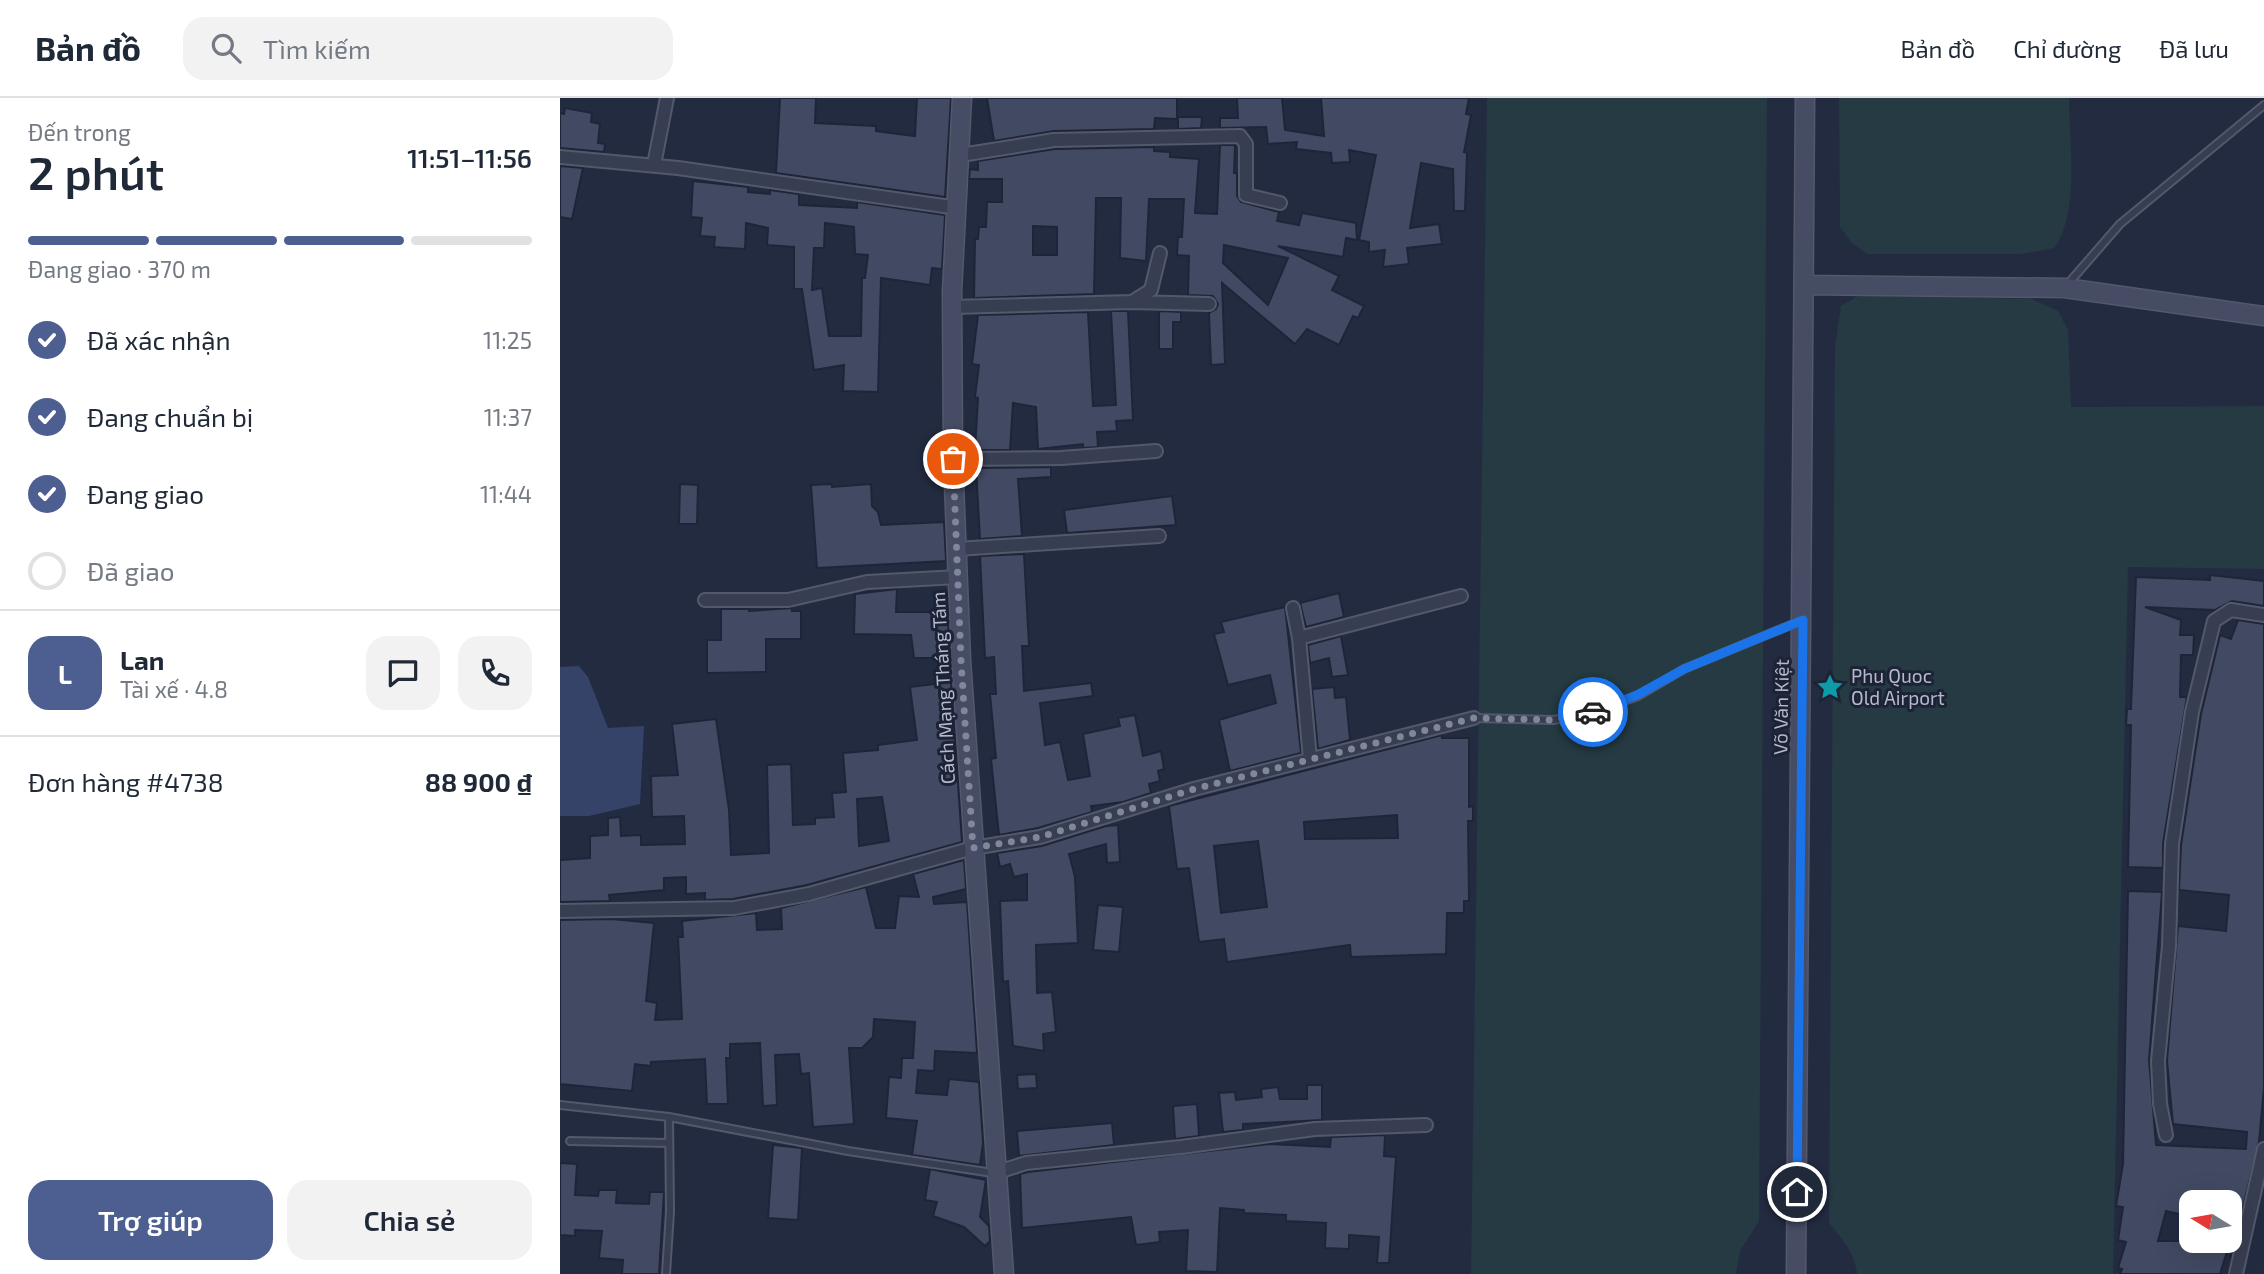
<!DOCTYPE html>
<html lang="vi">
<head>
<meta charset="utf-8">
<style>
  :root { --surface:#fff; --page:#f2f2f3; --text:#1f2937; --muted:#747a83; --line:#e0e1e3; --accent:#4d5f91 }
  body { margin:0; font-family:"Exo 2",sans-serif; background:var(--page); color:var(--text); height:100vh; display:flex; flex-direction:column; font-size:26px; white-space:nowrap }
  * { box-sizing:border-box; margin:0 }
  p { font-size:23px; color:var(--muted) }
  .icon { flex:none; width:38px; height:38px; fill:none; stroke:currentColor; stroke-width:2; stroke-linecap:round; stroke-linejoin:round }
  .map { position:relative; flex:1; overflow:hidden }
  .sheet { display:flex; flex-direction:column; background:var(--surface); width:560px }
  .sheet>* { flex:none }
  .needle { width:46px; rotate:281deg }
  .controls { position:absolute; left:1619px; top:1092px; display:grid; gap:14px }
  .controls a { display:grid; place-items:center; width:63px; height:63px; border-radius:14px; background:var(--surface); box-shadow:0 7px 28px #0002; font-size:35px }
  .pin { position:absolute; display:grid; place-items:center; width:60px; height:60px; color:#fff; margin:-30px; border:4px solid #fff; border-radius:50%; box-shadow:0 2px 7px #0007 }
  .courier { position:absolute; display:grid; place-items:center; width:70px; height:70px; margin:-35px; border:5px solid #1a73e8; border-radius:50%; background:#fff; color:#222; box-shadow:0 2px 9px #0007 }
  .overview em { font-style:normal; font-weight:600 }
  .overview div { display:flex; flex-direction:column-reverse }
  .overview { display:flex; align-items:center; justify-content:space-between; height:119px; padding:0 28px }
  h1 { font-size:46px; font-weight:600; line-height:52px }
  .bar { display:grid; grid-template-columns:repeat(4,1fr); gap:10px 7px; align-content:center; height:84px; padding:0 28px }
  .bar i { height:9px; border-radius:5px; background:var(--line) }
  .bar .selected { background:var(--accent) }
  .bar p { grid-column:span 4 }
  .line { display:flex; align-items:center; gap:18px; padding:0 28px; border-top:2px solid var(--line) }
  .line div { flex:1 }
  .round { display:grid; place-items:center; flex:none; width:74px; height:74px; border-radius:21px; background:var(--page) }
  ol { padding:0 28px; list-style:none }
  li { display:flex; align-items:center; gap:21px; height:77px }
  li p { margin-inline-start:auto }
  li .icon { padding:7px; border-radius:50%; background:var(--accent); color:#fff; stroke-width:4 }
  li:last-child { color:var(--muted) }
  li i { width:38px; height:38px; border:4px solid var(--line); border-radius:50% }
  .button { display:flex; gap:14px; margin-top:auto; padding:14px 28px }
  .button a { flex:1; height:80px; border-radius:21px; background:var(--accent); color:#fff; font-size:28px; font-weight:600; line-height:80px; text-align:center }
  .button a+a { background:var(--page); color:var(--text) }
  header { display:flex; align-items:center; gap:42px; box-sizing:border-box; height:98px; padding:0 35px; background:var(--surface); border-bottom:2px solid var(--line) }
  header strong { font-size:33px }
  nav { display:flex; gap:38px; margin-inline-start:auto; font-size:24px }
  .search { width:490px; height:63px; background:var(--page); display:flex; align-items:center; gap:18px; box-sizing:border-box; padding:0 24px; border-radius:21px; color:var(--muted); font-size:26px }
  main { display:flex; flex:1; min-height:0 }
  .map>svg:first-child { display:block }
</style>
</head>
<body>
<header>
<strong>Bản đồ</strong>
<div class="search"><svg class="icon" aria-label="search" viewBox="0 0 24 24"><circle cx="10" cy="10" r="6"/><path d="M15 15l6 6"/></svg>Tìm kiếm</div>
<nav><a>Bản đồ</a><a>Chỉ đường</a><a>Đã lưu</a></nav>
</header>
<main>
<section class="sheet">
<div class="overview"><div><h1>2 phút</h1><p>Đến trong</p></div><em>11:51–11:56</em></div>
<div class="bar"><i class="selected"></i><i class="selected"></i><i class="selected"></i><i></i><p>Đang giao · 370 m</p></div>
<ol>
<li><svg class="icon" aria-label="check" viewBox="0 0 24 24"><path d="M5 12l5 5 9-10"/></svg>Đã xác nhận<p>11:25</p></li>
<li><svg class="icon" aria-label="check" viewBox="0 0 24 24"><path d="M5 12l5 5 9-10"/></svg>Đang chuẩn bị<p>11:37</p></li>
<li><svg class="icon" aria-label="check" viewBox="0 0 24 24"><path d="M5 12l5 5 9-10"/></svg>Đang giao<p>11:44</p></li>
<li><i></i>Đã giao</li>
</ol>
<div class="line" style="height:126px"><b class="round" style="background:var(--accent);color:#fff">L</b><div><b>Lan</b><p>Tài xế · 4.8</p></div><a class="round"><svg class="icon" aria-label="chat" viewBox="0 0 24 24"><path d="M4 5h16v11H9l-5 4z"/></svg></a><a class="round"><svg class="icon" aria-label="phone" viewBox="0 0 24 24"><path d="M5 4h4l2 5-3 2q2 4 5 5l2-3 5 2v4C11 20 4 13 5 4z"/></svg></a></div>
<div class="line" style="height:91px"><div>Đơn hàng #4738</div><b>88 900 ₫</b></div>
<div class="button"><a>Trợ giúp</a><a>Chia sẻ</a></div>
</section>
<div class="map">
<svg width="1704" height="1176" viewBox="0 0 1704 1176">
  <rect width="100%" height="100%" fill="#232b41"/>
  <!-- green -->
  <path fill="#253a42" d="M927,0h280l-8,1123 -19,30 -4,23h-265z
    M1279,0h230c0,43 11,116 -15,150l-32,6h-155l-15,-11 -12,-16z
    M1299,197l173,4 26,12 10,19 3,77 193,-1v163l-136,-2 -15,707h-256c-2,-21 -15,-35 -28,-51l6,-877 6,-40z"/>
  <!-- water -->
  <path fill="#364369" d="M19,568l9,11 20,51 36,-2 -4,78 -51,12h-29v-149z"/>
  <!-- building -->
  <path fill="#424a63" stroke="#1f2538" stroke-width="2" fill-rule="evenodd" d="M220,0h36l-1,25 61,3v5l39,5 2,-38h34l-6,99 -169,-24z
    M427,0h190v21l-22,-1 -1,11 -100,2 -60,10z
    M677,0h45l3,32 39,6 -3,-38h148l-3,16 5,1 -7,37 3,1 -2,58h-11l-1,-42 -32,-6 -11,65 29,-4 3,20 -35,4 2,16 -26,3 2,-17 -16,2v-10l-10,-2 17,-85 -27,-5 1,12 -18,1 -1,-10 -35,-4 1,-7 -29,2 -2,-17 -46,1v-10h18z
    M5,10l27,5 -1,9 9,2 -2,19 7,1 -1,8 -44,-4v-35l4,1z
    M618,19h24l-1,11 -23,1z
    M660,47h15l-1,28h3v23l4,6 38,10 -2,9 22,4 3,-12 54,10 1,17 -11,-2 -3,19 -65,-11 61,30 -7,14 32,16 -6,12 -5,-2 -14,29 -32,-16 -12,15 -73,-61 3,81 -14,1 -2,-52 7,-4 2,-5 -5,-8 -25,-1 1,-39 -12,-1 1,-18h4l2,-38h-35l-3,62 -26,-3 1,-60h-25l-2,96 -120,4 1,-59h3l1,-12h7l1,-25h15v-23h-33l1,-10 8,1v-9l77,-12 99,-2v4l16,1v5l29,2 -4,54 22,1zM473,128l24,1v28h-24zM664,147l64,13 -20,47 -45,-42z
    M0,68l23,2 -11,51 -12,-2z
    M133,83l55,6v5l22,2v-4l29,4v11l58,3v-6l88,13 -3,54 -10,-1 -2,17 -49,-7 -3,114 -35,-1 1,-26 -30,5 -12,-81h-8v-42l-27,-2 1,-17 -22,-5 -1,26 -31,-2 1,-10 -15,-1 2,-18 -11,-1zM265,125l29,4 1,27 13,1 -3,23h-3l-1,58h-32l-7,-48 -10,2 2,-42h10z
    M551,213h17l5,109 -17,1 1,10 -20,1 1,15 -15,1v-4l-45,5 -2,-42 -23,-4 -3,47h-35l3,-52 -3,-1 4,-32 -7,-1 6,-49 110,-3 5,94 23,-1z
    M599,213l22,1v10h-8v27h-14z
    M491,369v10l-33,2 4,57 -42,3 -4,-71z
    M120,386l18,1 -1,39h-18z
    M272,386v3l39,-3 1,22 6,6 3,13 63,-3 2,39 -129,7 -6,-83z
    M612,398l4,29 -109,8 -3,-23z
    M464,456l5,92h-7l2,45 67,-8 2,13 -53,7 5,42 15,-3 8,38 22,-4 -7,-42 37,-8 -2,-8 17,-3 8,41 18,-5 3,18 -6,2 2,10 -11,3 2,9 -28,9 -32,4 1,6 -54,16 -39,7 -8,-76 5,-1 -6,-64h6l-2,-37 -9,1 -5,-102z
    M1650,477l54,6v25l-32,-5 -17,9 -70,-3 36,13 -1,15h14l-1,20h-12l-1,42h7l-24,146v25l-35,-1 3,-142h-5l1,-16h4l5,-132 74,3z
    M337,491l-1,23h40l-1,-19h12l2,51h-11v14h-24l-3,-23 -57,-1 1,-40z
    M779,495l5,24 -38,10 -6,-24z
    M725,509l16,146 -71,18 -11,-51 57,-17 -6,-28 -42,10 -14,-51 10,-2 -3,-10z
    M232,510v3h9v28h-35v33l-59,1v-33h14v-31h28v2z
    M1678,522l26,4v463l-5,55 -29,117v-17l-10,32h-100l2,-5 -4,-1 8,-26 -8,-2 5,-33 -7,-1 7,-42 5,-273 34,1 -13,168 7,85 90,4 1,-17 -74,-8 -6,-63 11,-135 48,5 3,-36 -50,-5 2,-45 20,-131 19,-79 11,4zM1631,1104h39v39h-72l8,-30 25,6z
    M781,538l7,39 -16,2 -3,-19 -19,5 -2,-18z
    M391,584l11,160 -155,43 -74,14 -28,1v-7l-19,1v-17l-22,1v12l-55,5 1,6 -50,1v-42l30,-2v-22l18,-1v-17l12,-1 1,19 20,-1v10l44,-1 -1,-28 -32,1 -1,-41 27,-1 -6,-51 44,-5 13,91 2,45 38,-2 -2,-88 24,-1 2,61 22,-1v-6l19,-1 -2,-24 14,-1 -3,-39 35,-3v-5l39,-5 -7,-53zM322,699l7,44 -30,5 -2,-47z
    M774,589l1,11 11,-1 4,43 -32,9 -6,-60z
    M882,637v3h27v69l4,-1v15h-5l1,80h-5v12h-17l-1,41 -95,3 -1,-12 -123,17 -3,-23 -25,3 -10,-74 -12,1 -8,-63zM837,717l1,23 -93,1 -1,-17zM698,743l9,66 -46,6 -7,-67z
    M558,727l2,37 -13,1 -1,-19 -37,10 6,23 3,66 -42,2 1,48 15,-1 4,40 -13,2 1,17 -31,-5 -5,-65 -5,1 -3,-81 27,-1v-26l-13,3 -4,-13 -10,3 -3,-14 45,-7 64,-20z
    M404,762l2,29 -33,8 1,7 33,-2 10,151 -42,-2 -1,20 -16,-1 -2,23 31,2 2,-16 30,3 4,61 -3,22 -68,-10 5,-34 -31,-3 3,-41 12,1 1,-20h11l2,-36 -41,-3 -1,18 -11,11h-13l5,76 -41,3 -4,-54 -8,1 -2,-20 -24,1 2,50 -14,1 -3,-63 -30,1v14h-4l2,46h-21l-2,-45 -54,3v4l-16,-2 -3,27 -72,-7v-164l51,-1 43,4 -8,78 11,2 -2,17 27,-1 -4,-82h5l-1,-16 74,-8 1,17 25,-1 -1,-21 85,-21 10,41h19l4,-32 20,1 -6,-23z
    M538,807l25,2 -4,45 -26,-2z
    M476,976l1,14 -19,1 -1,-14z
    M747,987h15v35l-79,4v6l-20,2 -4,-39 16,-1 1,8 26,-3 -1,-8 17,-2 2,12h27z
    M637,1006l2,32 -24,3 -2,-33z
    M552,1025l2,22 -95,11 -2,-25z
    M825,1037l-1,21 12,1 -7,106h-12l2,-26 -30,-2v14l-24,-1 1,-25 -40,-2v-6l-42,-2v-3l-24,-2 -3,64 -31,-1 2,-41 -29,2 1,10 -24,3 -5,-28 -109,11 -2,-54 8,-2 241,-28 61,3 1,-10z
    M213,1047l29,3 -4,72 -30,-2z
    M0,1065l17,1 -2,31 23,1 1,-6h18l-1,13 33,1 1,-12h14l-5,82h-37l1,-14 -24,-2 3,-27 -27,-1v6l-15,-1z
    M370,1071l56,11 -6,37 9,9 1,15 -5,5 -21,-19 -31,-11 4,-14 -12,-2z"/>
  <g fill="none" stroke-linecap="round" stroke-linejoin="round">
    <!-- lane casing -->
    <g stroke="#53596b" stroke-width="10">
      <path id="lane" d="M1507,187l53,-61 144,-119
        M914,620l79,2 35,-6 50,-18 46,-27 114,-47
        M0,1007l109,12 179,34 145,22
        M10,1043l99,2
        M106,1176l4,-62 -1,-95"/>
    </g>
    <!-- street casing -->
    <g stroke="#53596b" stroke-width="16">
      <path id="street" d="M401,57l93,-15 186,-4 6,8v51l34,8
        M0,59l118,11 280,40
        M94,67l13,-67
        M572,204l19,-12 9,-37
        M392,209l180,-5 77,2
        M393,361l108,-1 95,-7
        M397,451l202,-13
        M145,502h83l79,-18 91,-5
        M733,510l6,30 11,121
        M739,540l162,-42
        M0,813l174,-3 75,-14 164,-46 67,-11 154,-48 280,-71
        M1606,1037l-6,-31 -2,-43 11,-115 3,-102 20,-132 22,-91 17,-11 33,5
        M435,1075l31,-10 155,-16 134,-18 111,-4
        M1676,1176l28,-125"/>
    </g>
    <!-- secondary casing -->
    <g stroke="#53596b" stroke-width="21">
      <path id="secondary" d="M402,0l-10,194 1,167 8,201 43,614
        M1244,187l261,3 199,28
        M1236,1176l9,-1176"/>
    </g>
    <!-- lane -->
    <use href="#lane" stroke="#383e51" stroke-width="6"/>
    <!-- street -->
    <use href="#street" stroke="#383e51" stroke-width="12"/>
    <!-- secondary -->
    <use href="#secondary" stroke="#454c64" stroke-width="18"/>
  </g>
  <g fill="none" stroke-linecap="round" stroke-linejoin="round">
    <!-- done -->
    <path stroke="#81879b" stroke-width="7" stroke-dasharray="0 12.6" d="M393,361l8,201 12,188 67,-11 154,-48 280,-71 79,2 40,-8"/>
    <!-- route -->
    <path stroke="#1a73e8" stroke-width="9" d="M1033,614l44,-17 47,-26 119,-49 -6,572"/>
  </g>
  <!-- icons -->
  <defs>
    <g id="sight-bare" transform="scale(2.1)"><path d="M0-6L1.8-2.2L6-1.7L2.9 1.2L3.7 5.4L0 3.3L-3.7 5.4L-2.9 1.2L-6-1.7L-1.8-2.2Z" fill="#0f9aa8" stroke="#1d2336" stroke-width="2.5" paint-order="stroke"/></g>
  </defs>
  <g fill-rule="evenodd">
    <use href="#sight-bare" x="1270" y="589"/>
  </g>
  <g text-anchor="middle" stroke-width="6" stroke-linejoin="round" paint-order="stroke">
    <!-- poi labels -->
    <g font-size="19" fill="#b4b9cb" stroke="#1d2336" text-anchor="start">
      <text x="1291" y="585">Phu Quoc<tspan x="1291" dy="22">Old Airport</tspan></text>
    </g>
    <!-- street labels -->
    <g font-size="19" fill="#b4b9cb" stroke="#1d2336">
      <text transform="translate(383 590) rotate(-93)" y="7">Cách Mạng Tháng Tám</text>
      <text transform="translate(1221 609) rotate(-89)" y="7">Võ Văn Kiệt</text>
    </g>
  </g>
</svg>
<div class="controls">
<a><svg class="needle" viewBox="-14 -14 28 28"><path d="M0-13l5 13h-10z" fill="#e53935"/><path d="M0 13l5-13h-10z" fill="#747a83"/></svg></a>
</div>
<div class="pin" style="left:393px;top:361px;background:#ea580c"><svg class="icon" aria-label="bag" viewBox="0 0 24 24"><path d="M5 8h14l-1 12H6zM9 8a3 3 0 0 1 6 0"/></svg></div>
<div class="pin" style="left:1237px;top:1094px;background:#1f2937"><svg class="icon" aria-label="home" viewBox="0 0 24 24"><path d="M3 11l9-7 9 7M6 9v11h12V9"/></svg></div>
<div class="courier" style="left:1033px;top:614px"><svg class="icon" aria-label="car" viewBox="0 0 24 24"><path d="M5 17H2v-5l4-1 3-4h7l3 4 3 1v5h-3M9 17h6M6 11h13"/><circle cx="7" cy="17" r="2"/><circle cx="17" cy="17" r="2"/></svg></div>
</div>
</main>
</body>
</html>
